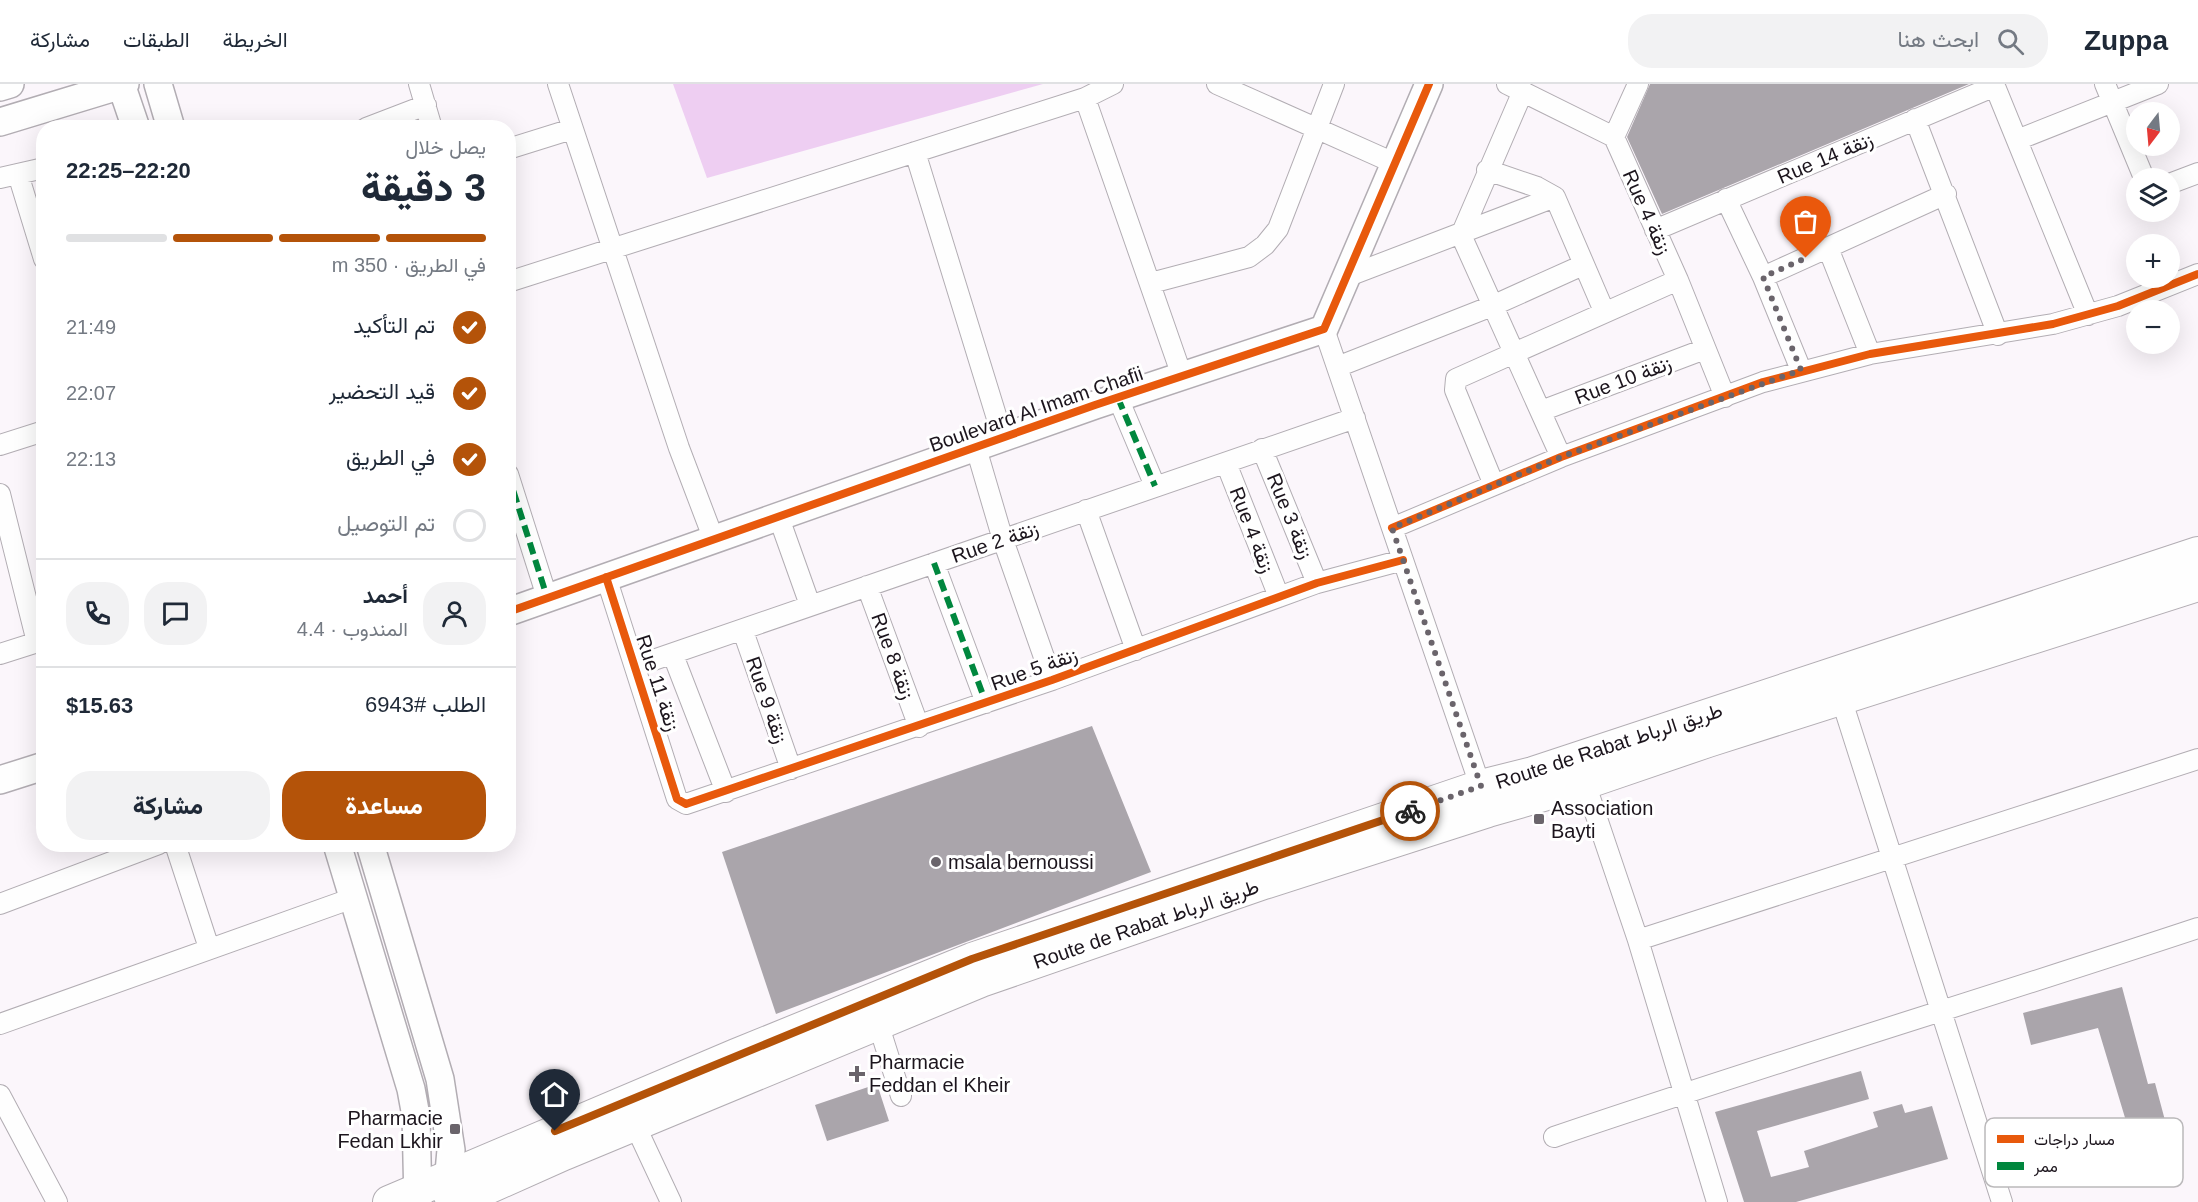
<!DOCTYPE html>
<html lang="ar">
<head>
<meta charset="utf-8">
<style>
  :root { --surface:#fff; --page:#f2f2f3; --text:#1f2937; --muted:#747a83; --line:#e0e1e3; --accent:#b45309 }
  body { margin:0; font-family:Arial,Vazirmatn,sans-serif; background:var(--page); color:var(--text); direction:rtl; height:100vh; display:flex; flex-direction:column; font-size:22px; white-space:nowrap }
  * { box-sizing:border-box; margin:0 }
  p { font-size:20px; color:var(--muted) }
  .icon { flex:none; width:33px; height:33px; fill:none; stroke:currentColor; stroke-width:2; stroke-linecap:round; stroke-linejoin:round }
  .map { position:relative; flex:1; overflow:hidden; direction:ltr }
  .drawer { position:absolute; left:36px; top:36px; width:480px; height:732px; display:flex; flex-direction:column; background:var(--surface); border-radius:24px; box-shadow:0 6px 24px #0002; direction:rtl }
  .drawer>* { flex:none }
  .needle { width:39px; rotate:196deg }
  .buttons { position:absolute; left:2126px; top:18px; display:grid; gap:12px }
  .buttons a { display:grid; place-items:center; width:54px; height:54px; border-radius:50%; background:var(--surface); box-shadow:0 6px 24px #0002; font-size:30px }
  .pin { position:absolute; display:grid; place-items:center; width:51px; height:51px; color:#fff; margin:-62px -26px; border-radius:50% 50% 50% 0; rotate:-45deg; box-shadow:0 0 6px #0007 }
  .pin .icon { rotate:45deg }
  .courier { position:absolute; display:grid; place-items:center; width:60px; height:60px; margin:-30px; border:4px solid #b45309; border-radius:50%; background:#fff; color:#222; box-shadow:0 2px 8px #0007 }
  .overview em { font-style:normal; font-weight:800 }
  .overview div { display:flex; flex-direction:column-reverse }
  .overview { display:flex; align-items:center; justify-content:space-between; height:102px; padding:0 30px }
  h1 { font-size:39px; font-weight:800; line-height:45px }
  .bar { display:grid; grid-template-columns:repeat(4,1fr); gap:9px 6px; align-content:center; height:72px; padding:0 30px }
  .bar i { height:8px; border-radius:4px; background:var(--line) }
  .bar .selected { background:var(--accent) }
  .bar p { grid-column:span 4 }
  .line { display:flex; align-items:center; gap:15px; padding:0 30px; border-top:2px solid var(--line) }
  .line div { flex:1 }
  .round { display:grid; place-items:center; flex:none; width:63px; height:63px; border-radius:24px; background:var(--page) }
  ol { padding:0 30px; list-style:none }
  li { display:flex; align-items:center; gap:18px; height:66px }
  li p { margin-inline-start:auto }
  li .icon { padding:6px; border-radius:50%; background:var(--accent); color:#fff; stroke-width:4 }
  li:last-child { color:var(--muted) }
  li i { width:33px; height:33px; border:3px solid var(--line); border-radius:50% }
  .button { display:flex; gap:12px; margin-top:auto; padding:12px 30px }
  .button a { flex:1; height:69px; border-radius:24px; background:var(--accent); color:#fff; font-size:24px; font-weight:800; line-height:69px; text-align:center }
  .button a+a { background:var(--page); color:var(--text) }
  header { display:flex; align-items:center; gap:36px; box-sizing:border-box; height:84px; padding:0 30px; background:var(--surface); border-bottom:2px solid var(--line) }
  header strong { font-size:28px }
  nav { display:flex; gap:33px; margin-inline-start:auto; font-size:21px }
  .search { width:420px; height:54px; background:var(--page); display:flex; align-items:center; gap:15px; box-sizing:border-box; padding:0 21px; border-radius:24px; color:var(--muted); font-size:22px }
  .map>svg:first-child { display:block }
</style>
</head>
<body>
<header>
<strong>Zuppa</strong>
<div class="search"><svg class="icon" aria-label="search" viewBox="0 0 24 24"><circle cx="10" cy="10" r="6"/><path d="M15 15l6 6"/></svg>ابحث هنا</div>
<nav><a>الخريطة</a><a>الطبقات</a><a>مشاركة</a></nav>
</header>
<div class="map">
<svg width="2198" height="1118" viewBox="0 0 2198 1118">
  <rect width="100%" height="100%" fill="#fbf6fb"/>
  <!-- forest -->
  <path fill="#eecef2" d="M673,0h370l-336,94z"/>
  <!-- building -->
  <path fill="#aaa5ab" d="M1650,0h319l-307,130 -35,-77z
    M1092,642l59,146 -375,142 -54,-162z
    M2122,903l26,97 7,-1 15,56 -99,28 1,5 -53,13 -14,-50 30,-8 4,17 87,-23 -28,-93 -67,17 -8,-32z
    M1861,987l8,28 -112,32 14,46 38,-10 -5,-16 74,-24 -5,-15 29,-8 3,9 27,-7 16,53 -152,43h-52l-29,-90z
    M877,1000l12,37 -62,20 -12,-36z"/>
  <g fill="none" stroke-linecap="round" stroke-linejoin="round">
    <!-- street casing -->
    <g stroke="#b2adb3" stroke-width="22">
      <path id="street" d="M419,0l13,44
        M558,0l121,364 35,92
        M1217,0l177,79
        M1507,0l107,53 64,143 47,117
        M1994,0l94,231
        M2105,0l39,94
        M1523,7l-62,144 100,222
        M1085,14l97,278
        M1915,35l83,216
        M366,44l60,-23
        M1614,53l24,-53
        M2017,56l141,-56
        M508,65l64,-20
        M915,68l88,286
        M1487,86l50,17 18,10 49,114
        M18,90l26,85
        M0,94l44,-10
        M2169,100l29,-11
        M1726,115l37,78 38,93
        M1655,146l340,-144
        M1828,164l42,106
        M1346,193l209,-80
        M1763,193l183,-83
        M508,198l577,-184 28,-14
        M1151,199l98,-26 16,-12 13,-16 56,-145
        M1324,245l160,468
        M1337,283l155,-61 91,-41
        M1118,314l37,88
        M1541,327l164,-62
        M0,361l44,-14
        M976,364l27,92 49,140
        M1262,365l55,134
        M1226,379l53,134
        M508,390l39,123
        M1494,401l-39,-95 1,-11 222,-99
        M0,410l37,148
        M1086,426l50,140
        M779,434l31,87
        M1392,444l169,-71 202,-75 107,-28 183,-30 65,-18 80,-32
        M934,479l52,140
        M606,493l71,222 9,5 366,-124 265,-97 86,-23
        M867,502l52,141
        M743,547l48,138
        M0,570l44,-14
        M673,571l53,137
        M636,582l719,-248
        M1841,614l161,504
        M1585,699l53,157 79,262
        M175,760l34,104
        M0,820l159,-60
        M1638,856l560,-181
        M878,939l23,73
        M0,940l353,-126
        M0,1011l57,107
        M635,1041l36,77
        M1554,1053c214,-73 430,-138 644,-209"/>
    </g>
    <!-- secondary casing -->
    <g stroke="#b2adb3" stroke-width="30">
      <path id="secondary" d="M121,0l15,44
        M158,0l13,44
        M0,3l10,-3
        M0,38l125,-38
        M508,528l587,-207 229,-76 105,-245
        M0,696l44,-14
        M337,760l74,245 5,27 2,86
        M370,760l70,235 11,71 -4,45"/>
    </g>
    <!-- primary casing -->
    <g stroke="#b2adb3" stroke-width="34">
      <path id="primary" d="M389,1118l347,-147 236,-96 509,-173 52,-13 665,-220
        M456,1118l108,-48 417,-173 283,-98 224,-72 97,-28 123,-42 490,-156"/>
    </g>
    <!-- street -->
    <use href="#street" stroke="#fefefe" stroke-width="20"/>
    <!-- secondary -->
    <use href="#secondary" stroke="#fefefe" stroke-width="27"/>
    <!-- primary -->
    <use href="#primary" stroke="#fefefe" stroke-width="32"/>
    <!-- quiet -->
    <path stroke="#00873e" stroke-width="6" stroke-dasharray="12 6" stroke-linecap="butt" d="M1118,314l37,88
      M508,390l39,123
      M934,479l52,140"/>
    <!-- cycleway casing -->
    <g stroke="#fff" stroke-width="11">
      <path id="cycleway" d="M1392,444l169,-71 202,-75 107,-28 183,-30 65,-18 80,-32
        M606,493l71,222 9,5 366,-124 265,-97 86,-23
        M508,528l587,-207 229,-76 105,-245"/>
    </g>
    <!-- cycleway -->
    <use href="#cycleway" stroke="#e8590c" stroke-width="8"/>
  </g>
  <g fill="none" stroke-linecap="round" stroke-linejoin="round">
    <!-- done -->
    <path stroke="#6a646b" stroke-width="6" stroke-dasharray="0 10.8" d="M1410,727l71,-25 -89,-258 169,-71 240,-87 -38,-93 43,-19"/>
    <!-- route -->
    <path stroke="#b45309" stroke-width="8" d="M555,1047l417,-172 438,-148"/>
  </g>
  <!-- markers -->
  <g fill="#6a646b" stroke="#fff" stroke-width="2">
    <rect x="1533" y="729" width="12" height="12" rx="3"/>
    <circle cx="936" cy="778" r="6"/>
    <path d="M854 981h6v6h6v6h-6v6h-6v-6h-6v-6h6z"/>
    <rect x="449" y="1039" width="12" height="12" rx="3"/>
  </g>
  <g text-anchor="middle" stroke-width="6" stroke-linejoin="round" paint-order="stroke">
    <!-- street labels -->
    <g font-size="20" fill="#1c151d" stroke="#fff">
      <text transform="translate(1825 74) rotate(-23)" y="7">Rue 14 زنقة</text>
      <text transform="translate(1647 128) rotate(66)" y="7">Rue 4 زنقة</text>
      <text transform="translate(1623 296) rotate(-21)" y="7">Rue 10 زنقة</text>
      <text transform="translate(1036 325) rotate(-19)" y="7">Boulevard Al Imam Chafii</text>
      <text transform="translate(1290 432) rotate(68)" y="7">Rue 3 زنقة</text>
      <text transform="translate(1252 446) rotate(69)" y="7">Rue 4 زنقة</text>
      <text transform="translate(995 458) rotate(-19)" y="7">Rue 2 زنقة</text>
      <text transform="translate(893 572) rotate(70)" y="7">Rue 8 زنقة</text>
      <text transform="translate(1034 585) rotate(-20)" y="7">Rue 5 زنقة</text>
      <text transform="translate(658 599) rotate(72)" y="7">Rue 11 زنقة</text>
      <text transform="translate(767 616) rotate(71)" y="7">Rue 9 زنقة</text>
      <text transform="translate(1609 662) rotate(-18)" y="7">Route de Rabat طريق الرباط</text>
      <text transform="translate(1146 840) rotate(-19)" y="7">Route de Rabat طريق الرباط</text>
    </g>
    <!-- poi labels -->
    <g font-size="20" fill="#1c151d" stroke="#fff" text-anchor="start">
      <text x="1551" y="731">Association<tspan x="1551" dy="23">Bayti</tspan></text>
      <text x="948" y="785">msala bernoussi</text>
      <text x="869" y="985">Pharmacie<tspan x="869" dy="23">Feddan el Kheir</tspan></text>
      <text x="443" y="1041" text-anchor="end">Pharmacie<tspan x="443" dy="23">Fedan Lkhir</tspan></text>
    </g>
  </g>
  <!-- legend -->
  <rect x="1985" y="1034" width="198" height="69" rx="9" fill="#fff" stroke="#bbb9bb" stroke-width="1.5"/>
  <rect x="1997" y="1051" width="27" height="8" fill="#e8590c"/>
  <rect x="1997" y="1078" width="27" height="8" fill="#00873e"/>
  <g font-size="16" fill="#1c151d">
    <text x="2034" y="1061">مسار دراجات</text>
    <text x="2034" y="1088">ممر</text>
  </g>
</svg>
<div class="buttons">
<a><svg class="needle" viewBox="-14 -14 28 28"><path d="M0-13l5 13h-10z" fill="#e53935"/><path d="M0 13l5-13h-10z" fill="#747a83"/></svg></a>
<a><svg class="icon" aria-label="layers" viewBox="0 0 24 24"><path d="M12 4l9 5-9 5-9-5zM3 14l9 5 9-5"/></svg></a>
<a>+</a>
<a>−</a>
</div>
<div class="pin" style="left:1806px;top:174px;background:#ea580c"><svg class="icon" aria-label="bag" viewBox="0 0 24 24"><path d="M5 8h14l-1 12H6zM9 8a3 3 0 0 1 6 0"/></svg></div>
<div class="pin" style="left:555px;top:1047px;background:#1f2937"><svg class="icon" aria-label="home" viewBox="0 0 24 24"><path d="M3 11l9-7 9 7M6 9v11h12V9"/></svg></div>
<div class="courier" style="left:1410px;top:727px"><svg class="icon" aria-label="bike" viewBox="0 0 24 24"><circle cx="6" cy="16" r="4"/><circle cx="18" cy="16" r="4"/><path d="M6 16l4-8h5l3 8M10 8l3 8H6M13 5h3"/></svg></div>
<section class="drawer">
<div class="overview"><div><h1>3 دقيقة</h1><p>يصل خلال</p></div><em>22:20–22:25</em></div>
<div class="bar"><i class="selected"></i><i class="selected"></i><i class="selected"></i><i></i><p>في الطريق · 350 m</p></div>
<ol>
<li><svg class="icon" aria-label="check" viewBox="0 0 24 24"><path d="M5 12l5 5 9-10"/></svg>تم التأكيد<p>21:49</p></li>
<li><svg class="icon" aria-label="check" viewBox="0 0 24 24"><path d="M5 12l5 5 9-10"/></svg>قيد التحضير<p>22:07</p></li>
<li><svg class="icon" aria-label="check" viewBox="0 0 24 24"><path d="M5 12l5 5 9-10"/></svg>في الطريق<p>22:13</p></li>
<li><i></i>تم التوصيل</li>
</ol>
<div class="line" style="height:108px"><a class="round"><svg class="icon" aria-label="person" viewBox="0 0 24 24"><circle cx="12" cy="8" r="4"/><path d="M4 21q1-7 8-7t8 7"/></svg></a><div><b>أحمد</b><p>المندوب · 4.4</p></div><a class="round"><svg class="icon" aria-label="chat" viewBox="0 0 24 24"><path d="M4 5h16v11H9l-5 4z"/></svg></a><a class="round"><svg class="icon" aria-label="phone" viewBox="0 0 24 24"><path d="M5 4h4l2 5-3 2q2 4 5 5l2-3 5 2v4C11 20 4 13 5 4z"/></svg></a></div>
<div class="line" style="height:78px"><div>الطلب #6943</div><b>$15.63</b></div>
<div class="button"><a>مساعدة</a><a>مشاركة</a></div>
</section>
</div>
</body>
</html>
